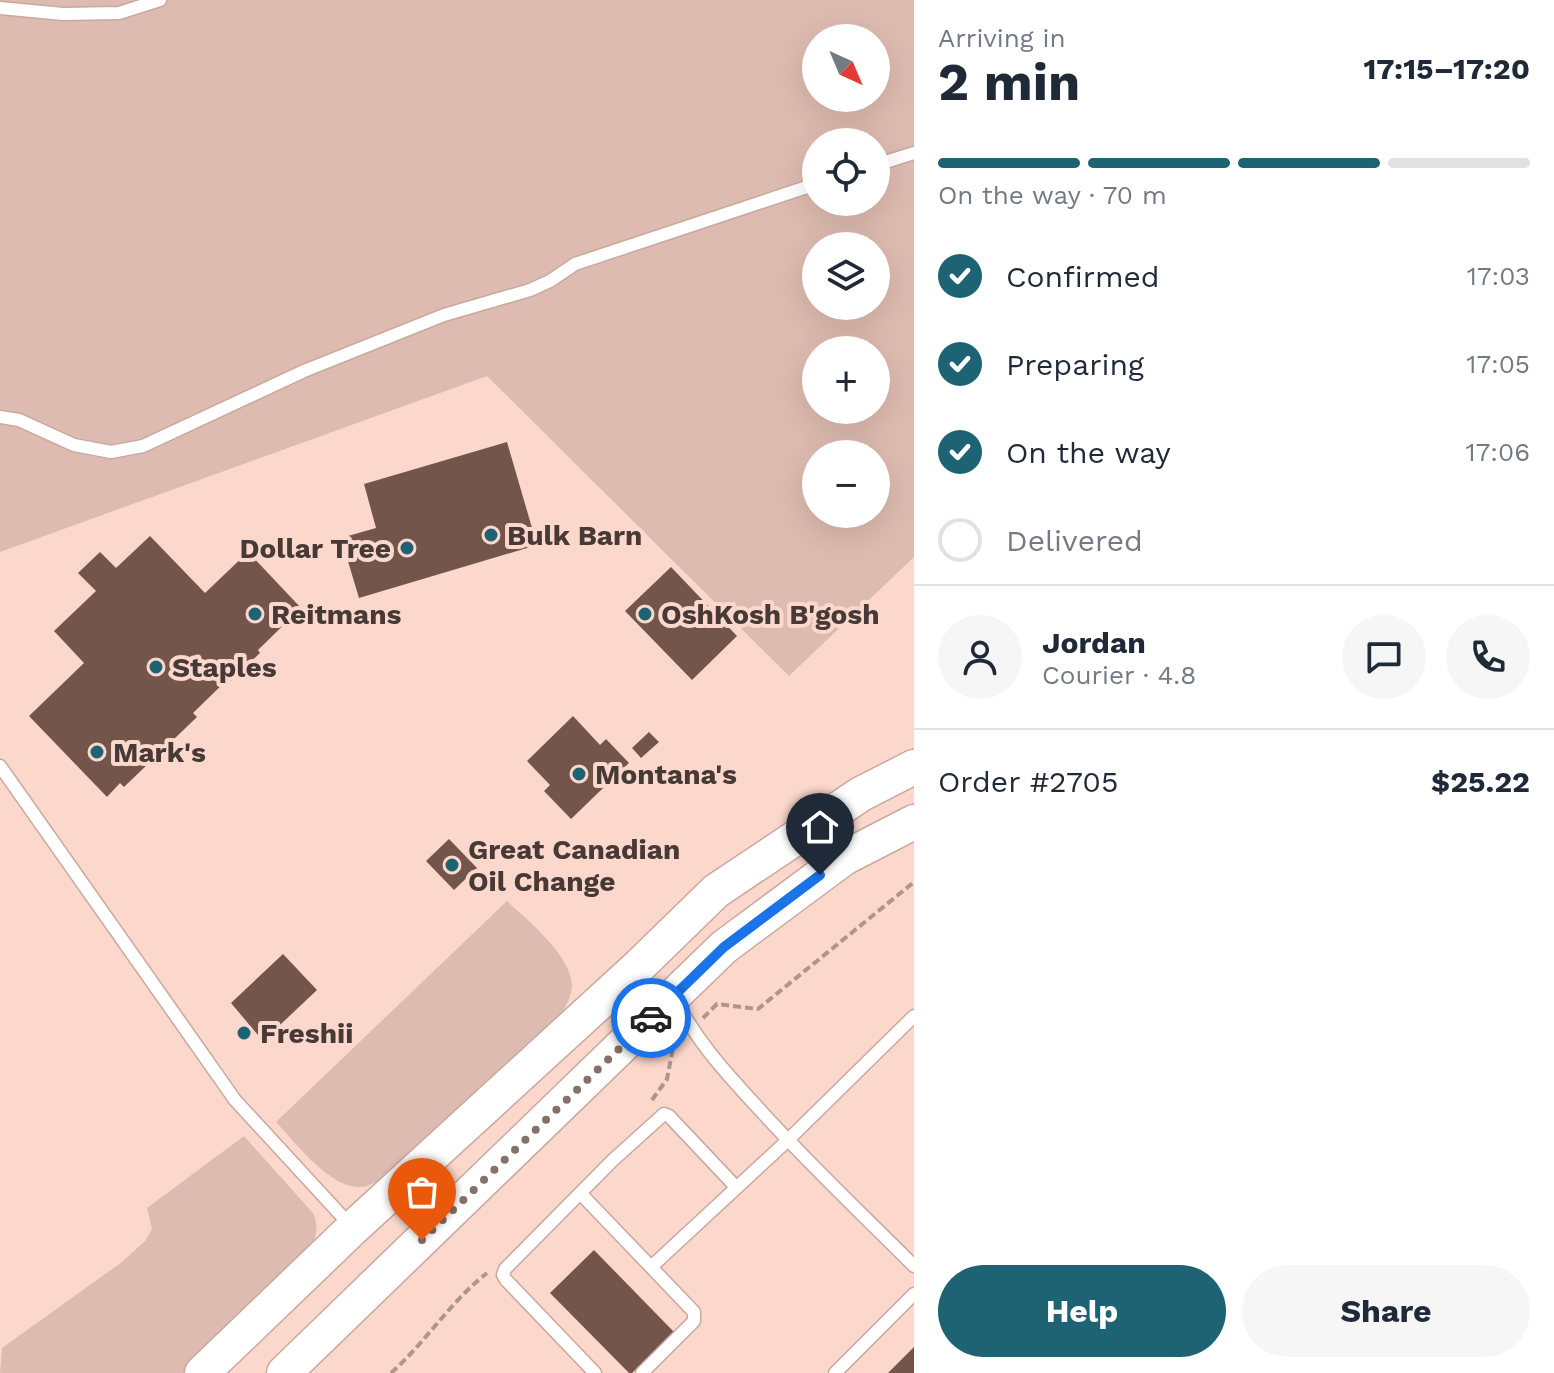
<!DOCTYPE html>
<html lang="en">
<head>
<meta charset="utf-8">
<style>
  :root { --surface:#fff; --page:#f6f6f7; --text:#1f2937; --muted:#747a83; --line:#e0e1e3; --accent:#1e6374 }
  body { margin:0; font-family:"Work Sans",sans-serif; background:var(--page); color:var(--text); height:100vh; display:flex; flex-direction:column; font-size:30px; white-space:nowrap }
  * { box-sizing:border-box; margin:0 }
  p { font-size:26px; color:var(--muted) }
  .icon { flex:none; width:44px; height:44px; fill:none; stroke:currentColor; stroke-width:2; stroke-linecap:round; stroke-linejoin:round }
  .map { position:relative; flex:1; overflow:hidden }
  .drawer { display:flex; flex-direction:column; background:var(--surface); width:640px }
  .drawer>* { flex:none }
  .needle { width:52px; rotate:136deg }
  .tools { position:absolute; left:802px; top:24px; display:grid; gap:16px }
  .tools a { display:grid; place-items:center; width:88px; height:88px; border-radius:50%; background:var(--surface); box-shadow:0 8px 32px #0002; font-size:40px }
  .pin { position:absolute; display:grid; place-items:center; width:68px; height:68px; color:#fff; margin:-82px -34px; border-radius:50% 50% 50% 0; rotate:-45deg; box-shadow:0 0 8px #0007 }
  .pin .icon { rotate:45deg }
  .courier { position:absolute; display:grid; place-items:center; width:80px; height:80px; margin:-40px; border:6px solid #1a73e8; border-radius:50%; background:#fff; color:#222; box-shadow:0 2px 10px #0007 }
  .head em { font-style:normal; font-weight:700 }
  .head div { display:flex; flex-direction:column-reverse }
  .head { display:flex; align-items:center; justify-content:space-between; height:136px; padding:0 24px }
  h1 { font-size:52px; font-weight:700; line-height:60px }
  .bar { display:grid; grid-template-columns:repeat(4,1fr); gap:12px 8px; align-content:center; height:96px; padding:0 24px }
  .bar i { height:10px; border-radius:6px; background:var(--line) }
  .bar .active { background:var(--accent) }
  .bar p { grid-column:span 4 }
  .line { display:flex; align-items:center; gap:20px; padding:0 24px; border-top:2px solid var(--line) }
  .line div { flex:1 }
  .round { display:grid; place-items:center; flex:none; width:84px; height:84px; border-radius:42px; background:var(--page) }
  ol { padding:0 24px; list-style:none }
  li { display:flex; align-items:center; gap:24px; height:88px }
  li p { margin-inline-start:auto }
  li .icon { padding:8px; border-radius:50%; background:var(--accent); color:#fff; stroke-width:4 }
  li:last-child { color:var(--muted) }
  li i { width:44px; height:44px; border:4px solid var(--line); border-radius:50% }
  .button { display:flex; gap:16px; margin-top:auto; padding:16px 24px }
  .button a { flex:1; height:92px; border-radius:48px; background:var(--accent); color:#fff; font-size:32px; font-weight:700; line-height:92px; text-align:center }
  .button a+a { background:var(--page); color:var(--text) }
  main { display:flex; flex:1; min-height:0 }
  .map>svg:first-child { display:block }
</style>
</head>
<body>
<main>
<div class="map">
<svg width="914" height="1373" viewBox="0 0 914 1373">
  <rect width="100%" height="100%" fill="#fbd7cc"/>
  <!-- green -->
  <path fill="#debbb0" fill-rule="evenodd" d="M0,0h914v557l-125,119 -302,-300 -487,176zM816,38h60v60h-60zM816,142h60v60h-60zM816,246h60v60h-60zM816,350h60v60h-60zM816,454h60v60h-60z
    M507,901c20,19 65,55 65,85 -1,12 -6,20 -12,30l-176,161c-5,3 -11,7 -17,9 -33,9 -71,-43 -91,-64z
    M244,1136l69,77c7,16 2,26 -5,42l-123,118h-185l2,-25 120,-86 24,-22 6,-11 -5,-21z"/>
  <!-- building -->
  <path fill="#73554c" d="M507,442l30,103 -178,53 -18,-60 35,-10 -12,-44z
    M150,536l55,57 43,-41 53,56 -43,42 2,3 -29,28 -2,-3 -36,35 4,4 -73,70 -4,-4 -13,14 -78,-81 55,-53 -30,-32 42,-40 -18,-18 22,-21 16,16z
    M671,567l66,69 -45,44 -67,-69z
    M573,716l27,29 6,-6 23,24 -58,56 -27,-28 6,-6 -23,-24z
    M649,732l10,10 -18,16 -9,-10z
    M449,839l28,29 -23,22 -28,-29z
    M283,954l34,36 -54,51 -32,-38z
    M594,1250l80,82 -42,41h-3l-79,-80z
    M914,1347v26h-26z"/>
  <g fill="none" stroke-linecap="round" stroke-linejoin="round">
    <!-- lane casing -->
    <g stroke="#caa89d" stroke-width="15">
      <path id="lane" d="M0,8l63,6 56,-1 41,-13
        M876,165l38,-12
        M0,417l19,3 55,25 37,7 32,-6 161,-75 140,-56 86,-25 20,-9 25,-17 241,-80
        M0,766l235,334 115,125
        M675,999c22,43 52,75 85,111 49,54 102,104 154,156
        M580,1193l71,74 137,-127 126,-124
        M595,1373l-89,-93 -3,-5 2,-6 108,-109 51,-46 5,2 67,71
        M642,1373l52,-52v-9l-43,-45
        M835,1373l79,-79"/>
    </g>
    <!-- secondary casing -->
    <g stroke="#caa89d" stroke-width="37">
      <path id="secondary" d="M202,1373l151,-145 286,-262 77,-75 145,-97 53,-27
        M284,1373l440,-426 120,-89 70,-36"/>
    </g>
    <!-- path -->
    <path stroke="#b0958d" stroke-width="4" stroke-dasharray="8 4" stroke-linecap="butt" d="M703,1018l14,-14 41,5 156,-127
      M652,1100l15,-21 6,-31 6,-7
      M391,1373c35,-31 59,-71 96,-100"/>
    <!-- lane -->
    <use href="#lane" stroke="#fff" stroke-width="12"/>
    <!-- secondary -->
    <use href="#secondary" stroke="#fff" stroke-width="34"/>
  </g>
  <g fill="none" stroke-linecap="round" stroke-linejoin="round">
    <!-- done -->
    <path stroke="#86706a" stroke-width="8" stroke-dasharray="0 14.4" d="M422,1240l229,-222"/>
    <!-- route -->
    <path stroke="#1a73e8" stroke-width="10" d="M651,1018l73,-71 96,-72"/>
  </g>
  <!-- markers -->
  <g fill="#1e6374" stroke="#fbd7cc" stroke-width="3">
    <circle cx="491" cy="535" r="8"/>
    <circle cx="407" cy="548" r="8"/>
    <circle cx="255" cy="614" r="8"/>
    <circle cx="645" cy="614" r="8"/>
    <circle cx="156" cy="667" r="8"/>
    <circle cx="97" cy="752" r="8"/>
    <circle cx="579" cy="774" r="8"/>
    <circle cx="452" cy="865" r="8"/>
    <circle cx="244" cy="1033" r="8"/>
  </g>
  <g text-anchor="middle" stroke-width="8" stroke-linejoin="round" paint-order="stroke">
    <!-- poi labels -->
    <g font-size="28" font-weight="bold" fill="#473935" stroke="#fbd7cc" text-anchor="start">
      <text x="507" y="545">Bulk Barn</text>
      <text x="391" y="558" text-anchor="end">Dollar Tree</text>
      <text x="271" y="624">Reitmans</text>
      <text x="661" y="624">OshKosh B'gosh</text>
      <text x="172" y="677">Staples</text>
      <text x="113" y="762">Mark's</text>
      <text x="595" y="784">Montana's</text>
      <text x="468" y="859">Great Canadian<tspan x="468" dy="32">Oil Change</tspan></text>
      <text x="260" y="1043">Freshii</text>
    </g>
  </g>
</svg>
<div class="tools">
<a><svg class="needle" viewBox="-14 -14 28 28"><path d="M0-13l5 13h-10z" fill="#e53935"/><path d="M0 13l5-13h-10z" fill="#747a83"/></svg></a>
<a><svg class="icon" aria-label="locate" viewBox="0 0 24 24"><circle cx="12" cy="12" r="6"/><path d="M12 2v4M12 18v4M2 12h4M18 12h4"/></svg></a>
<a><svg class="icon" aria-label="layers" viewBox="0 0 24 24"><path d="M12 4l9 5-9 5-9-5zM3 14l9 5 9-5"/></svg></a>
<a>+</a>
<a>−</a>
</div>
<div class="pin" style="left:422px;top:1240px;background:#ea580c"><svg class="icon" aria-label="bag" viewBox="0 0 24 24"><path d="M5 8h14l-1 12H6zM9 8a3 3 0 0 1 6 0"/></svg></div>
<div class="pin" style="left:820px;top:875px;background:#1f2937"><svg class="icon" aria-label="home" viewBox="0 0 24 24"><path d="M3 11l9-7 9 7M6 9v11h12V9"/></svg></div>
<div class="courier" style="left:651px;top:1018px"><svg class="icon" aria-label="car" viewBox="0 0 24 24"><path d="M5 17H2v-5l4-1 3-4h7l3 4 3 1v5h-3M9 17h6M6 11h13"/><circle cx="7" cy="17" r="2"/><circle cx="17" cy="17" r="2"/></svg></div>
</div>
<section class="drawer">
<div class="head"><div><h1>2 min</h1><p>Arriving in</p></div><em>17:15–17:20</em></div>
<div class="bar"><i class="active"></i><i class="active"></i><i class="active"></i><i></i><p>On the way · 70 m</p></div>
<ol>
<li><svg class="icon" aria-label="check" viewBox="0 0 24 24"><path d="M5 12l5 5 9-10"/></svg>Confirmed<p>17:03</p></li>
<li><svg class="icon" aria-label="check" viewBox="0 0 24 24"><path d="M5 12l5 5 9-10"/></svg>Preparing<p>17:05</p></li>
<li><svg class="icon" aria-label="check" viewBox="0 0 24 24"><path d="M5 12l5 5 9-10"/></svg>On the way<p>17:06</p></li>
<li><i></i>Delivered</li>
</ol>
<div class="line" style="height:144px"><a class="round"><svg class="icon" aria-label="person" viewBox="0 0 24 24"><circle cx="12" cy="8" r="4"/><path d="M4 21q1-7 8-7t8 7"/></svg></a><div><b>Jordan</b><p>Courier · 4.8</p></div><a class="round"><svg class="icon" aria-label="chat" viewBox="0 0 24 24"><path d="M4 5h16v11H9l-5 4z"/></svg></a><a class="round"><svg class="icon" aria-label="phone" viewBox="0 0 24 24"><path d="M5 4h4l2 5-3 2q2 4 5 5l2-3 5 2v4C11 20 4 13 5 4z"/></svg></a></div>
<div class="line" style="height:104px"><div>Order #2705</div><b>$25.22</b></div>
<div class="button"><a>Help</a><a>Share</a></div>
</section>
</main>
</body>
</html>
